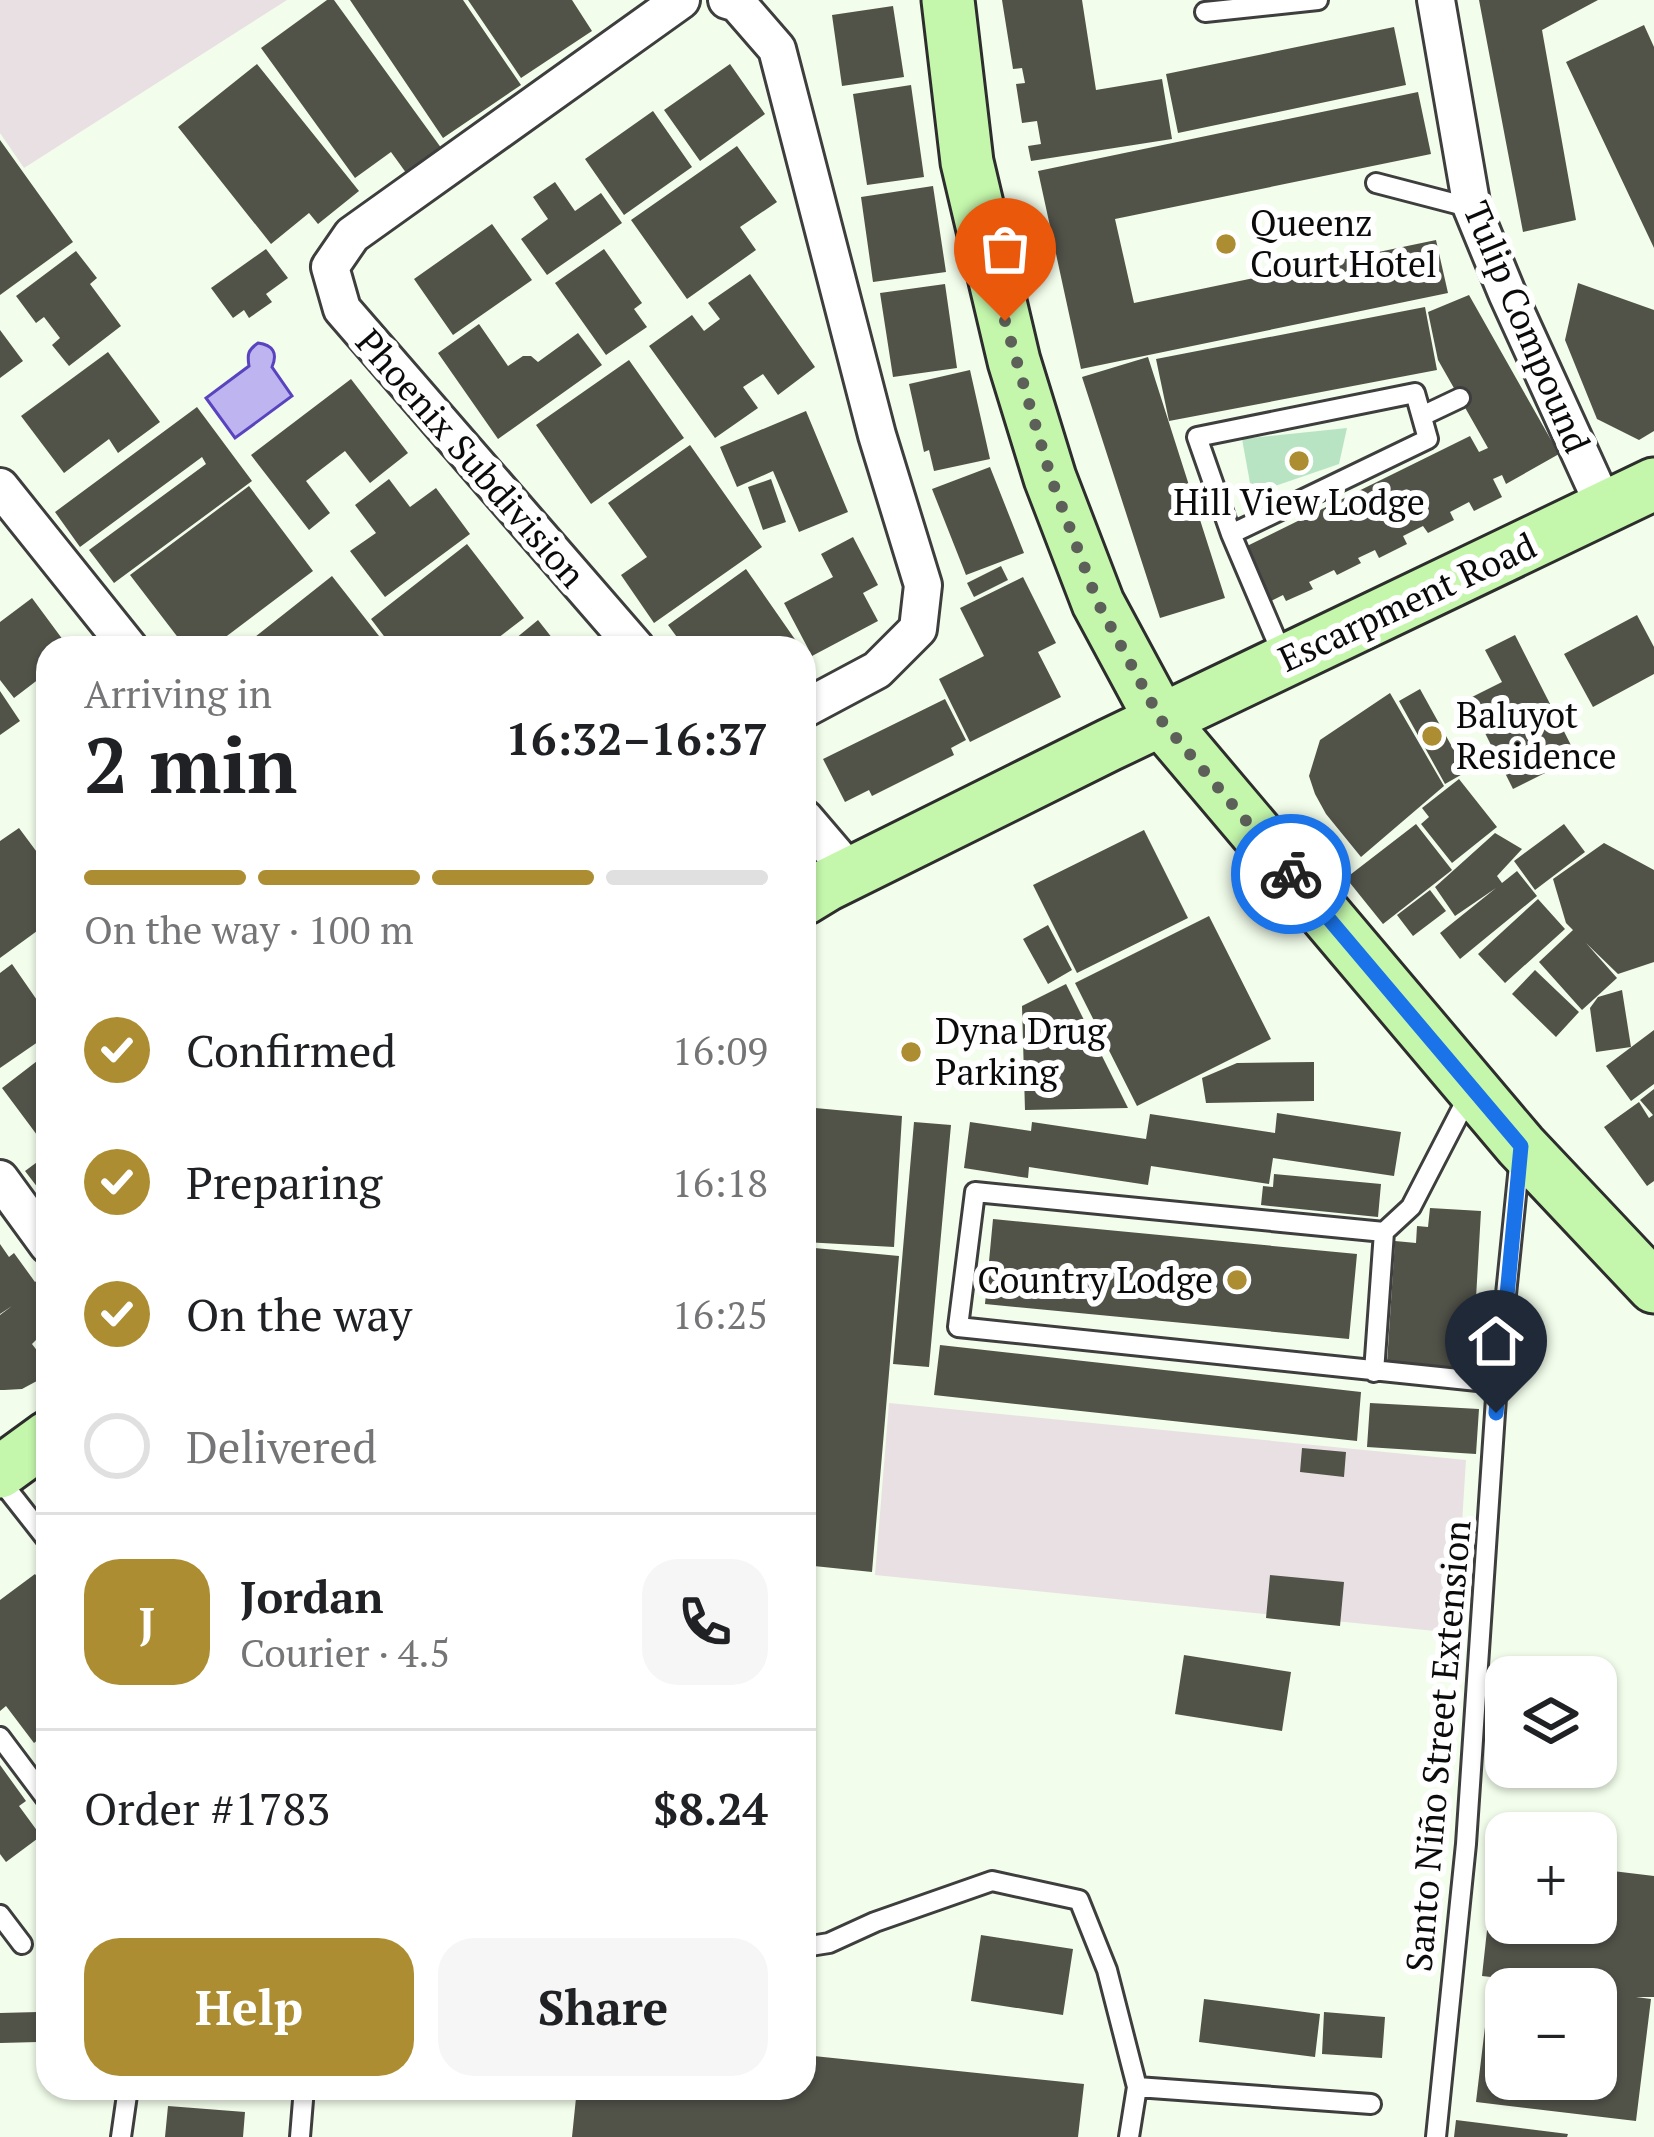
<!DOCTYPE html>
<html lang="en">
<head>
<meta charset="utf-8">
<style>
  :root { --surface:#fff; --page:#f6f6f6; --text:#202124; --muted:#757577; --line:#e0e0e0; --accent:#ad8d31 }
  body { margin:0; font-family:"PT Serif",serif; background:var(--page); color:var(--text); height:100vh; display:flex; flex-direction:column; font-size:45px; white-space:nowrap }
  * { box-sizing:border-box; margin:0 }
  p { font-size:39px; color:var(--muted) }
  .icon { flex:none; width:66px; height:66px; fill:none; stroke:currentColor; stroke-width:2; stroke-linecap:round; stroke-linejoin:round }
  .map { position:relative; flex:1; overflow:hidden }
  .side { position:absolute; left:36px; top:636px; width:780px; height:1464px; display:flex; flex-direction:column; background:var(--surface); border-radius:36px; box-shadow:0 3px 9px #0004 }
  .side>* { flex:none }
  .fabs { position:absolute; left:1485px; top:1656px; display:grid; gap:24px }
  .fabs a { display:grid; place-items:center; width:132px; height:132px; border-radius:24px; background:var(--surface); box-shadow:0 3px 9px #0004; font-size:60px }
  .pin { position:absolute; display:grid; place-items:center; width:102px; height:102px; color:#fff; margin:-123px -51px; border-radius:50% 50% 50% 0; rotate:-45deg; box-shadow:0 0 12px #0007 }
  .pin .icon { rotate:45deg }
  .courier { position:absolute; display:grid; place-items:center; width:120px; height:120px; margin:-60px; border:9px solid #1a73e8; border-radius:50%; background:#fff; color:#222; box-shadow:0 3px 15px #0007 }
  .summary em { font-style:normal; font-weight:700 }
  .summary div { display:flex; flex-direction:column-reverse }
  .summary { display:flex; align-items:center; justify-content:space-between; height:204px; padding:0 48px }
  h1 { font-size:78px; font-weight:700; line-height:90px }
  .bar { display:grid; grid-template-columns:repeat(4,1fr); gap:18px 12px; align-content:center; height:144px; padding:0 48px }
  .bar i { height:15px; border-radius:9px; background:var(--line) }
  .bar .current { background:var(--accent) }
  .bar p { grid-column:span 4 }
  .line { display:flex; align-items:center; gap:30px; padding:0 48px; border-top:3px solid var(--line) }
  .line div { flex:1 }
  .round { display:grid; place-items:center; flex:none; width:126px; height:126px; border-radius:36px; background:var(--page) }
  ol { padding:0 48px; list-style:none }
  li { display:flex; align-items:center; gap:36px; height:132px }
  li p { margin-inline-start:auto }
  li .icon { padding:12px; border-radius:50%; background:var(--accent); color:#fff; stroke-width:4 }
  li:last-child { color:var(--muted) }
  li i { width:66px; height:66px; border:6px solid var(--line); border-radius:50% }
  .cta { display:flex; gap:24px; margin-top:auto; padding:24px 48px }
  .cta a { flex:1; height:138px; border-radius:36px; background:var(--accent); color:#fff; font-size:48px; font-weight:700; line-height:138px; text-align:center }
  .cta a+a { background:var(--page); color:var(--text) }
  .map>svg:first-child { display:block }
</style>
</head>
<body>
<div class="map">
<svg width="1654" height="2137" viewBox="0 0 1654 2137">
  <rect width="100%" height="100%" fill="#f2fdeb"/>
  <!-- industrial -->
  <path fill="#e9e0e3" d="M0,0h287l-263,168 -24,-35z
    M889,1403l577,57 -11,173 -580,-58z"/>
  <!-- green -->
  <path fill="#b9e4c4" d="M1347,428l-8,36 -87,30 -10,-55z"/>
  <!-- water -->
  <path fill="#beb5f0" stroke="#5a43bf" stroke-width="3" d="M258,343c15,2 20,10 14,24l20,29 -57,42 -29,-40 43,-32c-2,-12 -1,-16 9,-23z"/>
  <!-- building -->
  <path fill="#515349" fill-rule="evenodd" d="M327,0h7l113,156 -35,25 -21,-29 -36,26 -94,-130z
    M350,0h113l58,85 -78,53z
    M468,0h104l20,31 -71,47z
    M1002,0h80l14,90 66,-11 10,60 -141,22 -3,-15 13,-2 -4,-23 -15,2 -6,-39 9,-1 -3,-15 -9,1z
    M1479,0h119l-56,30 34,190 -53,12z
    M893,6l11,71 -62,9 -10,-71z
    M1644,25l10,22v201l-88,-186z
    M1394,27l12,58 -228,48 -12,-59z
    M257,64l102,127 -41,33 -9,-11 -38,31 -93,-117z
    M730,64l35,50 -65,47 -36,-51z
    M911,85l13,92 -57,8 -14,-91z
    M1418,92l13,62 -316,65 19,84 302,-63 12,53 -367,76 -43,-198z
    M653,111l39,56 -68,48 -39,-56z
    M0,140l73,102 -73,53z
    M737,146l40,56 -37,25 16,23 -69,49 -56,-79z
    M555,182l20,29 26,-18 21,30 -75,52 -26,-36 27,-20 -15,-22z
    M933,186l13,86 -73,10 -12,-85z
    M492,224l40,56 -79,55 -39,-56z
    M266,249l22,29 -22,16 6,8 -23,16 -5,-8 -11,8 -22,-30z
    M604,249l38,54 -8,6 13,18 -41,28 -51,-72z
    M76,251l21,27 -7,6 31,42 -52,40 -17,-21 8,-7 -16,-21 -8,6 -20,-27z
    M750,274l65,93 -37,28 -15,-21 -20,13 15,21 -43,30 -66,-92 43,-31 12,16 16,-12 -12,-16z
    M1578,283l76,27v121l-15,9 -42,-21 -32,-79z
    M945,284l12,84 -64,9 -13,-84z
    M1469,295l90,159 -53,30 -4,-9 -9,4 9,18 -28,14 -5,-9 -19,10 4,8 -26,13 -5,-7 -20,10 4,8 -28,14 -4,-8 -17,8 3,5 -24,12 -3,-5 -25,12 4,7 -27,12 -3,-6 -14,7 -26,-54 227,-112 9,16 9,-4 -50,-88 -10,-48z
    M1425,307l12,63 -268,51 -13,-62z
    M479,324l29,42 15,-10h8l7,6 40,-29 24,32 -104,74 -60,-86z
    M0,330l23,31 -23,17z
    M108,352l52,70 -42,31 -9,-14 -45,34 -43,-57z
    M1148,357l77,241 -65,20 -78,-241z
    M629,360l55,78 -93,66 -55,-79z
    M970,370l20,89 -56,12 -5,-21 -5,2 -15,-68z
    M351,379l57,74 -38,30 -25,-32 -39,30 24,32 -21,17 -58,-75z
    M197,407l55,74 -138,102 -25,-33 117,-86 -4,-7 -122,90 -25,-35z
    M806,411l42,101 -49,20 -26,-61 -36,16 -17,-40z
    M690,445l72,102 -108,76 -33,-48 26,-18 -39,-54z
    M990,467l34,86 -58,22 -34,-86z
    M389,479l21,28 26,-19 34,46 -85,63 -35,-46 26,-18 -21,-28z
    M771,479l15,43 -23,8 -15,-43z
    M249,486l64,85 -102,77h-25l-56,-73z
    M853,537l25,48 -15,8 15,28 -66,35 -28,-53 49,-26 -12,-23z
    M467,544l57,74 -39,30h-92l-22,-29z
    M1001,566l7,14 -34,17 -7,-14z
    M746,569l55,79h-116l-17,-23z
    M332,576l47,60 -15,12h-123z
    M1023,577l33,66 -18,9 23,45 -91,45 -31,-63 45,-23 -24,-48z
    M32,598l37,50h-21v24l-34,26 -14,-18v-58z
    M1637,615l17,32v27l-61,33 -29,-53z
    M538,620l22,28h-56z
    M1515,635l62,122 -64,32 -45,-90 34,-17 -17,-32z
    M1420,689l46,83 -21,12 -46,-83z
    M0,691l20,30 -20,14z
    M1390,693l54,93 -83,71 -35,-43 -11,-20 -6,-18 11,-36z
    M945,699l21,41 -15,8 3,7 -82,41 -3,-6 -24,12 -22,-43z
    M1459,779l38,48 -45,36 -31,-39 8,-7 -7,-9z
    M1416,824l36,46 -69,54 -37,-46z
    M1564,824l21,28 -50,38 -21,-29z
    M19,828l29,39v56l-48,35v-117z
    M1144,830l44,88 -111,55 -44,-88z
    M1495,833l27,16 -25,27 5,7 15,-12 20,25 -77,63 -20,-26 56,-45 -41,28 -20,-29z
    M48,838v25l-12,-16z
    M1604,843l50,27v92l-36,12 -32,-31 31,35 -35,32 -43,-48 34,-32 -7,-7 -13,-44z
    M1430,890l16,21 -33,25 -16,-21z
    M1538,899l27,30 -60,54 -27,-29z
    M1209,916l62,123 -134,67 -62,-123z
    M1048,925l24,45 -24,14 -25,-45z
    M12,964l36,52v19l-48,33v-95z
    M1535,970l44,42 -23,25 -44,-43z
    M1066,984l62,124 -103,2 -3,-104z
    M1622,990l9,57 -35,5 -6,-44 8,-11z
    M1654,1030v54l-23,17 -25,-35z
    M41,1058l7,10v64l-8,7 -38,-51z
    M1314,1062v39l-108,2 -4,-25 35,-15z
    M1654,1089v92l-7,5 -43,-59 35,-25 10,16 4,-3 -13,-15z
    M804,1107l98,9 -8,131 -90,-5z
    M1277,1113l124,19 -7,44 -121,-18 -4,26 -118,-18 -3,19 -119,-18 -1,11 -64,-10 6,-46 61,9 1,-9 114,17 4,-25 125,19z
    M914,1122l37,3 -22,242 -36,-3z
    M48,1154v47l-23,-30z
    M1274,1174l107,10 -3,33 -117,-12 2,-19 10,1z
    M1430,1208l51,3 -9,157 -85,-5 8,-122 21,2 1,-17 11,1z
    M993,1219l364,35 -8,85 -364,-35z
    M0,1244l9,13 5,-4 21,29 13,-9v83l-12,-16 -4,4 16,21v10l-26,14 -18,1h-4v-75l12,-9 -12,8z
    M804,1247l95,9 -27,316 -68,-7z
    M940,1345l421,47 -4,49 -423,-46z
    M1370,1403l109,6 -3,45 -109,-7z
    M1302,1448l44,4 -2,25 -44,-5z
    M35,1574l13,17v141l-14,11 -28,-37 -6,5v-111z
    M1270,1575l74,7 -4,44 -74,-8z
    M1184,1655l107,17 -9,59 -107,-17z
    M0,1765l26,36 -7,5 22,30 -35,26 -6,-8z
    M1495,1857l11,1v65h90v-54l58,7v121h-18l15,2 -15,122 -160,-19 15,-125 -9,-1zM1578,1988l18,1v90h-90v-90z
    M981,1935l92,14 -10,66 -92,-14z
    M1204,1999l116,15 -5,43 -116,-15z
    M38,2012v30l-38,1v-30z
    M1324,2012l61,5 -3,41 -60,-4z
    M804,2055l280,29 -6,53h-506l5,-49h227z
    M168,2106l77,6 -2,25h-78z
    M1456,2120l112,14 -1,3h-113z"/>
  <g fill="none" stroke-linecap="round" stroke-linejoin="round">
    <!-- lane casing -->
    <g stroke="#3e3e3e" stroke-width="24">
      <path id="lane" d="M1205,12l113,-12
        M1376,183l96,25
        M1422,416l38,-18
        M1231,534l197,-95 -13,-46 -218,44 34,97 52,122
        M1384,1232l-409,-40 -17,135 539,56
        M1374,1372l10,-140 27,-25 60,-116
        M0,1480l48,61
        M0,1737l48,64
        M0,1915l22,29
        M804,1947l25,-4 46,-21 117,-41 87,19 28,70 30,117
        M121,2137l7,-49
        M300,2137l4,-49
        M1129,2137l8,-50 234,17
        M1436,2137l30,-293 31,-461 23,-227"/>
    </g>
    <!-- street casing -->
    <g stroke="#3e3e3e" stroke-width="42">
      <path id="street" d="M727,0l10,3 40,46 100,386 46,150 -5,44 -41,41 -73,39
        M1436,0l36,208 35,85 98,215
        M0,487l129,161
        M636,648l-294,-339 -12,-42 22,-32 329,-235
        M804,818l47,55
        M0,1179l48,66"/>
    </g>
    <!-- secondary casing -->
    <g stroke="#2d2d2d" stroke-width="57">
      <path id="secondary" d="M948,0l19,162 47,199 36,117 48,125 63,117 360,426 133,141
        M804,899l23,-14 282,-140 545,-261
        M0,1472l48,-35"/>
    </g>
    <!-- lane -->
    <use href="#lane" stroke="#fff" stroke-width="18"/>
    <!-- street -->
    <use href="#street" stroke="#fff" stroke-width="36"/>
    <!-- secondary -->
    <use href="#secondary" stroke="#c4f7ac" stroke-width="51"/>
  </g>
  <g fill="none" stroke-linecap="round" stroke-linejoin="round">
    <!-- done -->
    <path stroke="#5c6059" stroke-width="12" stroke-dasharray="0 21.6" d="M1005,321l46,157 47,125 63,117 130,154"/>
    <!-- route -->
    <path stroke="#1a73e8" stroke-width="15" d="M1291,874l230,272 -25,267"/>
  </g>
  <!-- markers -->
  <g fill="#ad8d31" stroke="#fff" stroke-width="4.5">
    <circle cx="1226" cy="244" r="12"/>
    <circle cx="1299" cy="461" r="12"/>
    <circle cx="1432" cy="736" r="12"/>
    <circle cx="911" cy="1052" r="12"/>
    <circle cx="1237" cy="1280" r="12"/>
  </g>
  <g text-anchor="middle" stroke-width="12" stroke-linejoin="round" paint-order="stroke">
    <!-- poi labels -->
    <g font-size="36" fill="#0b0b0b" stroke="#fff" text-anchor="start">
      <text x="1250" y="236">Queenz<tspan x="1250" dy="41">Court Hotel</tspan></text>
      <text x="1299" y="515" text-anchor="middle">Hill View Lodge</text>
      <text x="1456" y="728">Baluyot<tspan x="1456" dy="41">Residence</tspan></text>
      <text x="935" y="1044">Dyna Drug<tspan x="935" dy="41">Parking</tspan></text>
      <text x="1213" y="1293" text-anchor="end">Country Lodge</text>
    </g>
    <!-- street labels -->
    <g font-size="36" fill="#0b0b0b" stroke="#fff">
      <text transform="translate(1527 327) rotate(67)" y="13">Tulip Compound</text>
      <text transform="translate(471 458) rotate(49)" y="13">Phoenix Subdivision</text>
      <text transform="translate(1407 602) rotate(-25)" y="13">Escarpment Road</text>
      <text transform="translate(1438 1746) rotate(-85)" y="13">Santo Niño Street Extension</text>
    </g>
  </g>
</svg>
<div class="fabs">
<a><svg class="icon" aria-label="layers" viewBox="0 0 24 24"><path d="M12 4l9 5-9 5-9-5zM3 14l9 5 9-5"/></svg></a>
<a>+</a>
<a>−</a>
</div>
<div class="pin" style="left:1005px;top:321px;background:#ea580c"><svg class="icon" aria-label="bag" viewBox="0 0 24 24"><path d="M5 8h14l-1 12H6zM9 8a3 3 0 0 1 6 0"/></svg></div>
<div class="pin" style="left:1496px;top:1413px;background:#1f2937"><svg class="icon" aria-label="home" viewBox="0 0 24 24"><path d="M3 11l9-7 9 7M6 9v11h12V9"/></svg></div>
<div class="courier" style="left:1291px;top:874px"><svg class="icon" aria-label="bike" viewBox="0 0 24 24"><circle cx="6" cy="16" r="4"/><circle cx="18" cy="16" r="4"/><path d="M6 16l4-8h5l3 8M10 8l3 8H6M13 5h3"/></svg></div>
<section class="side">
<div class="summary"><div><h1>2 min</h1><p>Arriving in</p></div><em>16:32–16:37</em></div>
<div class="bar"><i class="current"></i><i class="current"></i><i class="current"></i><i></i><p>On the way · 100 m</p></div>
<ol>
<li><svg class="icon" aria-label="check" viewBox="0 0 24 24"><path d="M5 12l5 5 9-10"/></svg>Confirmed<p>16:09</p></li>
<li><svg class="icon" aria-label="check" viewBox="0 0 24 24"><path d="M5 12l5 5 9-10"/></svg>Preparing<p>16:18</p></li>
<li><svg class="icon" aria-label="check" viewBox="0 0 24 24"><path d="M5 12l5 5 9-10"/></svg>On the way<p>16:25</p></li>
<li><i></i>Delivered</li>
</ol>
<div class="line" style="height:216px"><b class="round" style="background:var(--accent);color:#fff">J</b><div><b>Jordan</b><p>Courier · 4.5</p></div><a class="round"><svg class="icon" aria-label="phone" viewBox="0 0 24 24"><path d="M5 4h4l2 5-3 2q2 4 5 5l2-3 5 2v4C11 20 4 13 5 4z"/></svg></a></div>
<div class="line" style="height:156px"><div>Order #1783</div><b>$8.24</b></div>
<div class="cta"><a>Help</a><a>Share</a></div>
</section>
</div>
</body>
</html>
